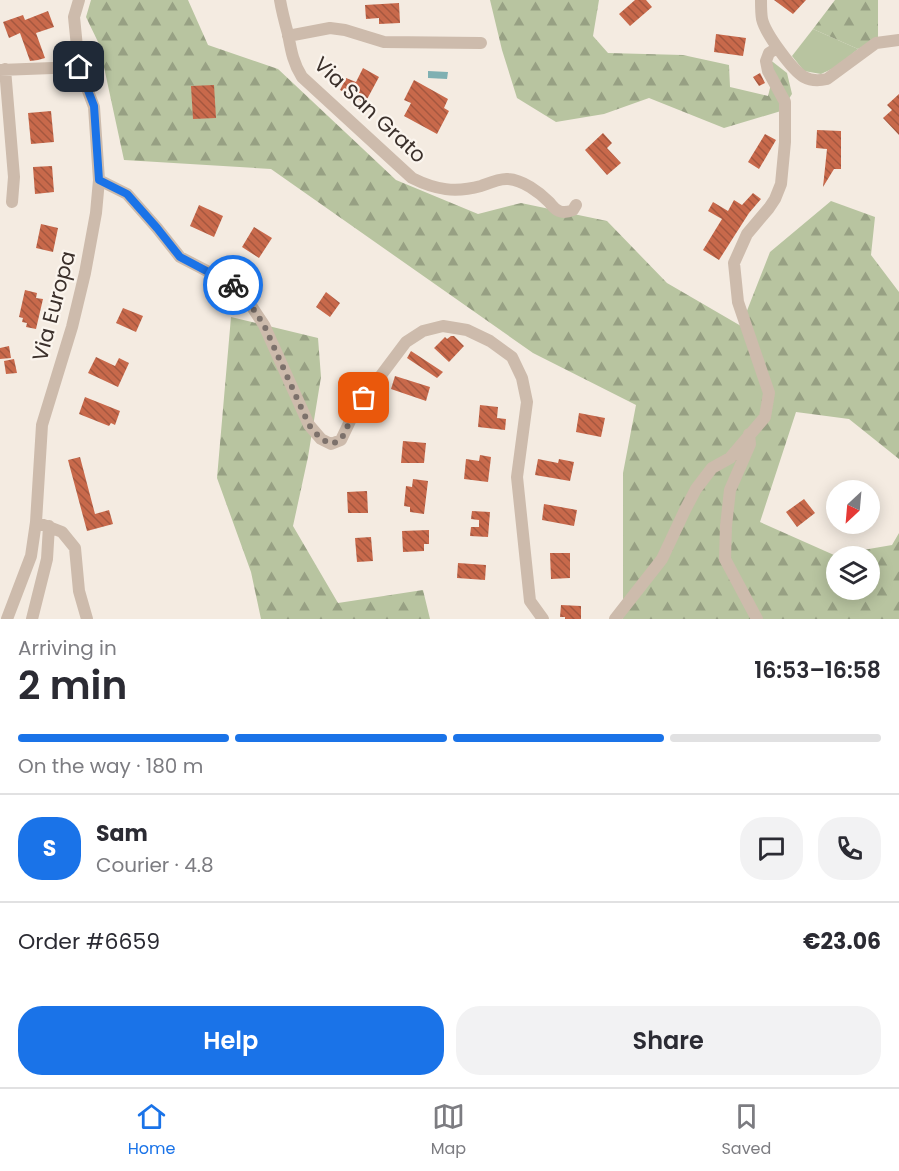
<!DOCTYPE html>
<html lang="en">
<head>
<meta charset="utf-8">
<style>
  :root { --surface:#fff; --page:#f2f2f3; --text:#2b2b33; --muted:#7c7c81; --line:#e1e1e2; --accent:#1a73e8 }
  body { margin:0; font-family:Poppins,sans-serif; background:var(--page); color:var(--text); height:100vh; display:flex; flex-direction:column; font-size:22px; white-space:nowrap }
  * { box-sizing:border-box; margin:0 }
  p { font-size:20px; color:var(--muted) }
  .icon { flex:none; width:33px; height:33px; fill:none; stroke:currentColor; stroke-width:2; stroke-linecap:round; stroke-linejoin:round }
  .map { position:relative; height:619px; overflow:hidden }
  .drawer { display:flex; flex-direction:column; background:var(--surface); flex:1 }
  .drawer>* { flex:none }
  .needle { width:39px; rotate:206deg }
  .controls { position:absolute; left:826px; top:480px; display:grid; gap:12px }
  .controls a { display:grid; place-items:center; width:54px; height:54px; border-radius:50%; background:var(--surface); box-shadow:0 3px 15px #0003; font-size:30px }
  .pin { position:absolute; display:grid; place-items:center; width:51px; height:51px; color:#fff; margin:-26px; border-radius:12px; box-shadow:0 3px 9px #0006 }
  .courier { position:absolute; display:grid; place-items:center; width:60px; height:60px; margin:-30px; border:4px solid #1a73e8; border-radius:50%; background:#fff; color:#222; box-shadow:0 2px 8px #0007 }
  .summary em { font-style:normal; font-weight:600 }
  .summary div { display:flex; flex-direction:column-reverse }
  .summary { display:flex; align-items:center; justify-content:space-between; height:102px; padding:0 18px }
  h1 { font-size:39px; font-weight:600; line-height:45px }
  .bar { display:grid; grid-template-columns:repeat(4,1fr); gap:9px 6px; align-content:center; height:72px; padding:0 18px }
  .bar i { height:8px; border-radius:4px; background:var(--line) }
  .bar .current { background:var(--accent) }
  .bar p { grid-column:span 4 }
  .line { display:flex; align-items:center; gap:15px; padding:0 18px; border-top:2px solid var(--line) }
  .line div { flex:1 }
  .round { display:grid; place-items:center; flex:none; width:63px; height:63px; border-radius:24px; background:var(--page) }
  .cta { display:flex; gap:12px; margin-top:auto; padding:12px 18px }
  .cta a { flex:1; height:69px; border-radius:24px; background:var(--accent); color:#fff; font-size:24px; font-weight:600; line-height:69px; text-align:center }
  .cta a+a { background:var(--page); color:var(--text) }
  .dock { display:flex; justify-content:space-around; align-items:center; height:84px; border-top:2px solid var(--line); background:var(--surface); font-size:16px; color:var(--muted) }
  .dock a { display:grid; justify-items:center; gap:3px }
  .dock .current { color:var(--accent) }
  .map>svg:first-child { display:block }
</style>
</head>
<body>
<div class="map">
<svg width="899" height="619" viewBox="0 0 899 619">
  <defs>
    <pattern id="forest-firs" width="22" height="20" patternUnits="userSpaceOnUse" patternTransform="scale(1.5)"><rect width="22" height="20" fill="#b8c4a0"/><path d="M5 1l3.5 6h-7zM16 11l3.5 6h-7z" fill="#97a083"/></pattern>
    <pattern id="water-waves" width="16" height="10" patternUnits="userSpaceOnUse" patternTransform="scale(1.5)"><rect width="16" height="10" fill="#7fb0b2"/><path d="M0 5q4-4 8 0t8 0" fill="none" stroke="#699091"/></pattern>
    <pattern id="building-back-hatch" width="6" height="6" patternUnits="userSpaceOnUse" patternTransform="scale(1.5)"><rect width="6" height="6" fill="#c8694b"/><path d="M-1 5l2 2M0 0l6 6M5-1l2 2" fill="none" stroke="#a4573f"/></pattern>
  </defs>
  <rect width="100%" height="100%" fill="#f4ebe1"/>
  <!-- green -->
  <path fill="#b8c4a0" d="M813,29l45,20 -22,18 -15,7 -17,-3 -12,-15z"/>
  <!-- forest -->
  <path fill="url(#forest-firs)" fill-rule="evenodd" d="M91,0h97l20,45 70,24 118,111 82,34 43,-11 86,18 60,62 74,43 29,-74 61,-51 44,16 -4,38 28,37v167l-50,-40 -53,-7 -36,110 74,33 58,-10 7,-12v86h-276v-146l13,-68 -103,-52 -262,-184 -147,-9 -25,-116 -13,-27zM837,556h33v34h-33z
    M490,0h109l-6,36 15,17 75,2 46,10 1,22 38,9 3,-12 -7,-29 23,18 5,21 -11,17 -57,17 -75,-30 -45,16 -48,8 -39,-24 -15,-48z
    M835,0h43v39l-20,10 -45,-20z
    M231,317l87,21 3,39 -13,80 -15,69 45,77 85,-13 7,29h-169l-10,-47 -34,-94z"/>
  <!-- water -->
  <path fill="url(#water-waves)" d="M428,71l20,1 -1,7 -19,-1z"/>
  <!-- building -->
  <path fill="url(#building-back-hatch)" d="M635,0h11l6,7 -22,19 -11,-12z
    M774,0h32l-13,14z
    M399,3l1,20 -21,1v-6l-13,1 -1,-14z
    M48,11l6,16 -18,6 9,25 -7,2 -8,1 -10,-28 -11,5 -6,-16 20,-7 2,5z
    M716,34l30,4 -3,18 -29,-4z
    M363,68l16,9 -14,26 -25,-13 6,-12 10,4z
    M760,73l5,10 -6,3 -6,-9z
    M414,80l34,19 -4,9 5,3 -12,23 -33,-18 7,-13 -7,-3z
    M214,85l2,33 -23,1 -2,-33z
    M899,94v41l-16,-17 9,-8 -5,-5z
    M51,111l3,31 -23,2 -3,-31z
    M817,130l24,1v38h-7l-11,18 4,-38 -11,-1z
    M603,133l9,10 -5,5 14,15 -14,12 -22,-25z
    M765,134l11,6 -17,29 -11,-7z
    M52,166l2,26 -19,2 -2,-27z
    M753,193l8,6 -12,14 -30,47 -16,-10 19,-31 -14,-8 5,-9 15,9 6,-11 8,5z
    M199,205l24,11 -9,21 -24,-11z
    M41,224l17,4 -5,24 -17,-4z
    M254,227l18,11 -13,20 -17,-11z
    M25,290l12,3 -1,5 7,1 -7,30 -10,-2 1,-4 -5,-1 1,-4 -4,-1z
    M326,292l14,11 -10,14 -14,-10z
    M123,308l20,8 -7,16 -20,-9z
    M451,336h3l10,10 -15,16 -15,-14 11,-11 2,2z
    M9,346l2,12 -11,1v-11z
    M411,351l32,21 -6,6 -30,-20z
    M96,357l19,9 4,-8 10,5 -11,24 -30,-14z
    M14,359l3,14 -11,1 -2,-13z
    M395,376l35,11 -4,14 -35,-12z
    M85,397l35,14 -5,14 -4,-2 -2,3 -30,-12z
    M480,405l18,2 -1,11 9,1 -1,11 -27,-3z
    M579,413l26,5 -4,19 -25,-5z
    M403,441l23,2 -2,20h-23z
    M480,455l11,2 -3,25 -24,-3 2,-20 13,2z
    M80,457l15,57 14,-4 4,14 -26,7 -19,-71z
    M538,459l20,4 1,-4 15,3 -4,19 -35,-6z
    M413,479l15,2 -4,33 -14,-2v-5l-6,-1 2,-20 6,1z
    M367,491l1,22h-20l-1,-21z
    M804,499l11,14 -18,14 -11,-15z
    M544,504l33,6 -3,16 -32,-6z
    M472,511l18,1 -2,25 -18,-1 1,-9h8v-7l-8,-1z
    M429,530v14h-5v7l-21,1 -1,-21z
    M371,537l2,24 -16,1 -2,-24z
    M550,553h20v25l-19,1z
    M458,563l28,2 -1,15 -28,-2z
    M561,605l20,1v13h-16v-2h-5z"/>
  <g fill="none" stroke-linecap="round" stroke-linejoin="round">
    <!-- minor -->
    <path stroke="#cdbbac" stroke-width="12" d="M280,0c2,12 5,23 8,34 3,16 5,29 14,43l110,101c24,12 43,15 69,8 8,-3 19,-8 27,-7 15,1 31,13 41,23 3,3 5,7 10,9 5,2 9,1 14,-1l3,-5
      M761,0c0,6 0,13 1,19 3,14 30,51 42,58 7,4 15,4 23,2l49,-36 23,-3
      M288,36l42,-8 15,2 39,12 97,1
      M5,69l9,108 -2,25
      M0,70l79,-3
      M99,180l28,14 30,34 23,29 52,27 16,17 16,24 45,100 12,14 10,5 10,-4 10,-21 13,-21 42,-56 17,-11 20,-5 24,4 23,11 22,16 10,21 5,24 -10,75 13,124 13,18
      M749,434l1,10 -20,46 -4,36 -1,33 32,60
      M36,522l26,10 13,16 4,43 8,28
      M7,619l24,-63 5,-34 6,-97 30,-98 13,-54 11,-60 3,-33 -5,-73 -15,-40 -5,-50 5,-17
      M32,619l15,-60 2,-33
      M615,619l47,-60 23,-49 11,-21 16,-21 18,-10 35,-41 4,-24 -31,-91 -4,-39 13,-29 22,-26 6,-9 6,-15 4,-42v-40l-17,-31 -2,-10 3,-8 8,-5"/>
  </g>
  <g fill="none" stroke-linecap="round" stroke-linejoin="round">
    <!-- done -->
    <path stroke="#7c716b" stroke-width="6" stroke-dasharray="0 10.8" d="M233,285l15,16 16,24 45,100 12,14 10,5 10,-4 10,-21 13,-21"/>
    <!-- route -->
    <path stroke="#1a73e8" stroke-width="8" d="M79,67l15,39 5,74 28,14 30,34 23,29 53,28"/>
  </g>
  <g text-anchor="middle" stroke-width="4.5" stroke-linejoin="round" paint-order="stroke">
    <!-- street labels -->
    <g font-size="21" fill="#3b302b" stroke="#fbf5ee">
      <text transform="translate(370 110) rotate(43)" y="7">Via San Grato</text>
      <text transform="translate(54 306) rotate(-75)" y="7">Via Europa</text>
    </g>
  </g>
</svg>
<div class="controls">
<a><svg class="needle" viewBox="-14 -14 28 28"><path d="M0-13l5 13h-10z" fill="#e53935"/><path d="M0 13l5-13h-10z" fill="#7c7c81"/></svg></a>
<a><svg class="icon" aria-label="layers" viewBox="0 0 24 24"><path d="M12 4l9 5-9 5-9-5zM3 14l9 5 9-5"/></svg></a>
</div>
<div class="pin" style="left:364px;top:398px;background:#ea580c"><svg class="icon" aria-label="bag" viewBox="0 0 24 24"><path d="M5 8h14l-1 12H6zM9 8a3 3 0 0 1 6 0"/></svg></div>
<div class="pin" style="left:79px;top:67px;background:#1f2937"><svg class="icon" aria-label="home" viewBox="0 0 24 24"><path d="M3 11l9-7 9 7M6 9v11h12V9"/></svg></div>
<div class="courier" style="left:233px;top:285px"><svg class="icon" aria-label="bike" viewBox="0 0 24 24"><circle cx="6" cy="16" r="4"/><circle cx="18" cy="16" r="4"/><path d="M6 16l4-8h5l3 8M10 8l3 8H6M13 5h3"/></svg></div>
</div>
<section class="drawer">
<div class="summary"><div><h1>2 min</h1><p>Arriving in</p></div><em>16:53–16:58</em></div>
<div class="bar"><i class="current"></i><i class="current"></i><i class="current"></i><i></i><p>On the way · 180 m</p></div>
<div class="line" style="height:108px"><b class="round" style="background:var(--accent);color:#fff">S</b><div><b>Sam</b><p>Courier · 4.8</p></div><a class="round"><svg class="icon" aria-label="chat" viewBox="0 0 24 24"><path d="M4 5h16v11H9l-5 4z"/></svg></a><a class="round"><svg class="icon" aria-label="phone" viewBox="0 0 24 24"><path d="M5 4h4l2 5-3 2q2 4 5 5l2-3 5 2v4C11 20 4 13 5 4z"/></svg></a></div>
<div class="line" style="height:78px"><div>Order #6659</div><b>€23.06</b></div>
<div class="cta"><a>Help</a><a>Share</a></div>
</section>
<nav class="dock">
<a class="current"><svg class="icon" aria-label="home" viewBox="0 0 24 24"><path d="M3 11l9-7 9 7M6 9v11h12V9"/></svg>Home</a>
<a><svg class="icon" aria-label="map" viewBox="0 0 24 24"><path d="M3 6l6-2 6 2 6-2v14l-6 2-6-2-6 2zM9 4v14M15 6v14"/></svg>Map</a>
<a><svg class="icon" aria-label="saved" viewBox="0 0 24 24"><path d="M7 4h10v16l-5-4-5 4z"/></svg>Saved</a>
</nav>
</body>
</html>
